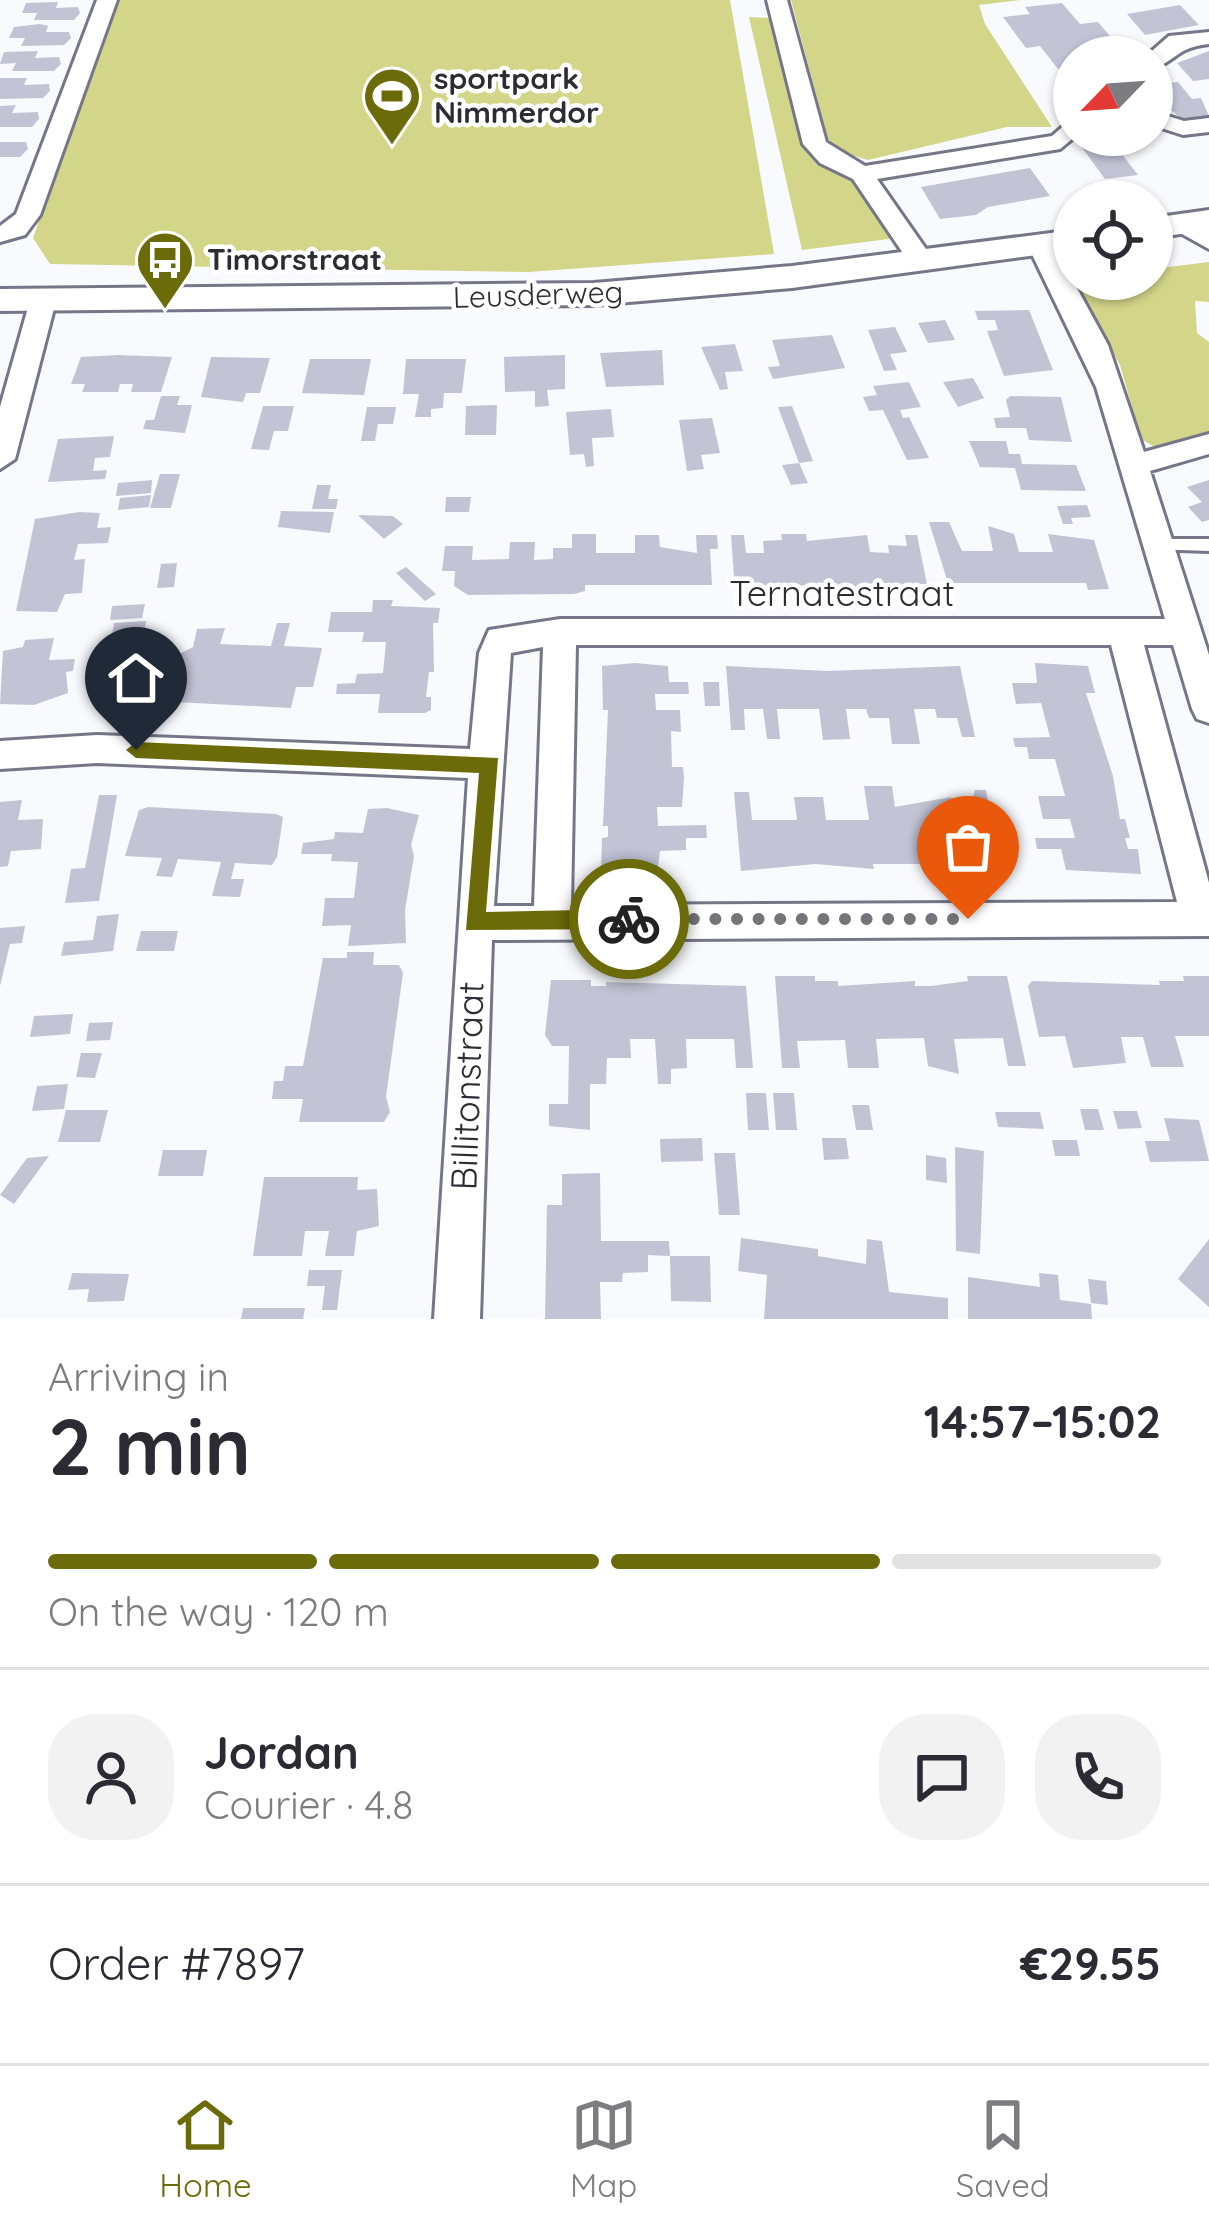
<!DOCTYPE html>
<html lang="en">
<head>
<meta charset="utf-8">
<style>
  :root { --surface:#fff; --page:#f2f2f3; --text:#2b2b33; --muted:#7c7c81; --line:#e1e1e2; --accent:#6c6b09 }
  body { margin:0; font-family:Quicksand,sans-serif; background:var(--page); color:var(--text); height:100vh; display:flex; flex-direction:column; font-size:45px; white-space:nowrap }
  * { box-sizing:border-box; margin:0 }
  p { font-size:39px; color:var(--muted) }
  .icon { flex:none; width:66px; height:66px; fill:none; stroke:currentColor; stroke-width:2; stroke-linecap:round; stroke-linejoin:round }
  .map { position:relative; height:1319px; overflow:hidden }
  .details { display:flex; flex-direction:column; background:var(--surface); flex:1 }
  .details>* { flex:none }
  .needle { width:78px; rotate:245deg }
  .tools { position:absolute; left:1053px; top:36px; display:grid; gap:24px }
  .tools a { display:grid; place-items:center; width:120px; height:120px; border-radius:50%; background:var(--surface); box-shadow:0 3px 9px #0004; font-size:60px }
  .pin { position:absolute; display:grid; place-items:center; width:102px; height:102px; color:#fff; margin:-123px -51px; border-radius:50% 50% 50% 0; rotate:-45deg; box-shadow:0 0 12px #0007 }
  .pin .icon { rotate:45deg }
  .courier { position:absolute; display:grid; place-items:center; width:120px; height:120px; margin:-60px; border:9px solid #6c6b09; border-radius:50%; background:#fff; color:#222; box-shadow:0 3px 15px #0007 }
  .overview em { font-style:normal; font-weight:800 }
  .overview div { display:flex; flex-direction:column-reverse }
  .overview { display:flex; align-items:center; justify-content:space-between; height:204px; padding:0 48px }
  h1 { font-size:78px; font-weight:800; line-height:90px }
  .bar { display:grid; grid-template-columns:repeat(4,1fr); gap:18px 12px; align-content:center; height:144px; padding:0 48px }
  .bar i { height:15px; border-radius:9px; background:var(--line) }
  .bar .selected { background:var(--accent) }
  .bar p { grid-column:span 4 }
  .line { display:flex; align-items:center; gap:30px; padding:0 48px; border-top:3px solid var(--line) }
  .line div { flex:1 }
  .round { display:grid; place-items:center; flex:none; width:126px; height:126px; border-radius:48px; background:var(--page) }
  .tabs { display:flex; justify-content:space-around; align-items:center; height:168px; border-top:3px solid var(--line); background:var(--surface); font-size:33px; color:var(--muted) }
  .tabs a { display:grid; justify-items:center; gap:6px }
  .tabs .selected { color:var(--accent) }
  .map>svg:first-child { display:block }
</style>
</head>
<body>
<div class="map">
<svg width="1209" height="1319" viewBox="0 0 1209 1319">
  <rect width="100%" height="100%" fill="#f9fafd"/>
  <!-- green -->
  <path fill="#d3d589" d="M117,0h613l44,254 -245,18 -479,-8 -17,-26z
    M791,0h229l-41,5 6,19 67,103h-45l-139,33 -27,-8 -13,-12z
    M749,17l23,1 32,124 54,37 38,59 -94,12z
    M1209,262v40l-14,-1 2,32 12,9v89l-54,16 -14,-8 -21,-74 -41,-74 13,-12h60v-10z"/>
  <!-- building -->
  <path fill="#c2c4d6" d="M58,2l-2,6 22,-1 2,6 -6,7h-40l3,-7h-15l4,-10z
    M1062,3l18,21 18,-2 23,27 -47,8v11l-16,1 -18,-23 -14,2 -23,-31 27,-3 -5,-7z
    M1180,5l19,20 -54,10 -18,-21z
    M40,24l8,2 -2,6h23l2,6 -7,7 -43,1 4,-8h-16l5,-11z
    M38,51l-3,7 24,-1 2,7 -7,7h-42l4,-8 -16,1 4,-12z
    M1209,51v28l-16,2 -16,-18z
    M0,78h27l-3,7 25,-1 1,7 -7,7 -43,1z
    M1178,82l14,17 9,-1 8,18 -27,3 -30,-24v-10z
    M16,105l-4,8 26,-1 1,7 -7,8h-32v-21z
    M1112,141l26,34 -33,4 -25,-34z
    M0,142h26l2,7 -8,8h-20z
    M1030,168l20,28 -62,11 -12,8 -36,4 -19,-32z
    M1029,310l24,60 -49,6 -17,-45 11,-1 -3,-10h-17l-3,-9z
    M945,320l10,20 -27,3 -10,-20z
    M895,327l12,25 -17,2 7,16 -13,1 -16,-41z
    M832,335l13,33 -72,11 -5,-12 12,-1 -8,-26z
    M735,344l8,27 -18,1 3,17 -8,1 -19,-43z
    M662,350l2,35 -58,2 -6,-34z
    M118,355l54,2 -11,35h-30l2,-8h-13l-2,8h-36l3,-8h-14l10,-27z
    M565,355v34l-18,1 2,16 -14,1v-16l-30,1 -1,-35z
    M211,357l59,1 -10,35h-14l-3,9 -42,-5z
    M310,359h61l-7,36 -62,-2z
    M406,359h60l-4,34h-18l-1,15 -12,1v8h-16l4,-23h-16z
    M973,378l11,20 -26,9 -15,-25z
    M909,382l12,25 -21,3 3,8 6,-1 20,41 -22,2 -24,-50 -14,1 -6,-14 14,-2 -4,-9z
    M161,396h19l-3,9h15l-7,28 -42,-4 3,-9h8z
    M1010,396l51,1 11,45 -43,-2 -3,-12h-30l-2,-10 16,-1 -4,-17z
    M497,405l-1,30h-31l1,-29z
    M263,406h31l-6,25h-14l-5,19 -18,-1z
    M792,406l21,55 -14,2 9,20 -17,2 -9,-20 17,-2 -21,-56z
    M367,407h29l-3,17h-15l-3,17h-14z
    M611,409l3,28 -22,1 2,28 -8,1 -2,-13 -14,1 -4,-43z
    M712,418l8,35 -19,2 3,14 -17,2 -8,-51z
    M114,436l-4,21 -15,1 -2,13 14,-1 -2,9 -57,3 10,-43z
    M969,441h37l3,13h11l2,10 54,1 10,26 -65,-1 -6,-22 -35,-1z
    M160,474h20l-9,34h-21z
    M152,480l-1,13 -35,3 2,-13z
    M1209,480v40l-7,2 -14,-15 14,-5 -15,-15z
    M317,485h14l-3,14h10l-2,10h-24z
    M151,495l-2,12 -31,3 2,-12z
    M446,497h25l-2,15h-24z
    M1087,505l4,12 -20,1 2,6h-10l-6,-18z
    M281,511l53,1 -4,21 -52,-6z
    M79,512l21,1 -3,15 14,-1 -3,16 -30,1 -4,16 11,-1 -3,34 -17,1 -8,18 -41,-1 19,-92z
    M358,515l35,1 10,8 -19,15z
    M929,522h20l13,29h31l-5,-25 26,8 5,18h34l-5,-18 46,6 15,49 -21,1 -2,-7h-138z
    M572,534h24v19h39v-18h24l1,12 37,6 -1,-18h21l1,14h-8l2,36h-127v6l-11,3 -106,1 -14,-9 1,-15h-13l3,-25h28l-1,14 37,-1 1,-17h25l-1,18 19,-1v-11h19z
    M781,534h25l1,7 60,-6 3,17 19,1 -1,-8 19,1 -2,-11h12l10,49h-11l1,6 -128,-5 -54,6 -4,-56h13l2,18h18l-1,-12 19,-1z
    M177,563l-3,24 -17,1 4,-24z
    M406,567l30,27 -11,7 -29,-28z
    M373,600h20l-2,6 49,2 -2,15h-5l1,49h-5l-3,25h5v13l-6,3h-47l2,-19h-44l1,-10 18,-1 2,-9 26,-1 3,-31h-24l2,-10h-36l3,-20h41z
    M145,604l-3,14 -32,2 2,-14z
    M146,621l-11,66 -17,1 2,-10h-12l2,-9 11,-1 6,-33 -15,1 2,-13z
    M277,623h13l-6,23 38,2 -9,39h-17l-5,21 -135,-7 13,-42 24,-12 4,-18 28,-1 -5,16 51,2z
    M54,638l-5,22 26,-1 -2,12 -7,1 2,21 -34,12 -34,-1 3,-53 20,-4 2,-7z
    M635,663l33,3 1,16h19l1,12h-34l1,16h24l1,22 -10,-1 1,36h11l1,11 -2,29h-25l1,19 48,-1 1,13h-21v12l-26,1 -3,23h-49l-7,-3 1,-33 6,-1v-11h-5l5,-116h-5l-1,-44z
    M1035,663l53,3 7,27h-9l27,83 7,43h5l5,19h-5l3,11h10l3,25 -75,-4 -5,-21h-24l-2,-11h40l-5,-19h-27l-5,-23h27l-10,-37h-26l-2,-12h-12l-2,-9 37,-1 -9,-34 -25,1 -4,-21h25z
    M726,666l101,5 133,-5 15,71h-13l-5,-19h-20l-2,-9h-21l6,35h-28l-3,-26h-20l-3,-9h-20l4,30 -27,1 -4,-31h-42l3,30h-13l-4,-30h-19l1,21h-14z
    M703,682h16l1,24h-15z
    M864,786h28l3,21 56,-10 4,23h22l-4,-23 2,-7h11l16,80h-39l-1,-6h-89l1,5 -59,-5 -74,7 -7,-79h15l3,28h45l-3,-23h29l3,23h43z
    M99,795h18l-18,106 -34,2 6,-34 14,-1z
    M22,800l-4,20 25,-1 -2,30 -30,2 -3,15 -8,1v-65z
    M148,807l128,7 7,3 -6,40 -5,8 -37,-2 -4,16h13l-4,18 -28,-1 9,-34 -43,-3 -6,18 -16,-1 6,-18 -37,-2 14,-46z
    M387,808l32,7 -8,30 3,11 -9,54 1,33 -58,3 3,-21 -29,1 2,-16 1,-12h29l4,-36 -27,-1 1,-7h-31l2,-11 31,-4 1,-7 28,1 5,-24z
    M119,914l-6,37 -52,5 3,-14 29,-2 4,-24z
    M25,926l-3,17 -12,1 -10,42v-58z
    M141,931h37l-4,20h-38z
    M347,952h27l-1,13h26l4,8 -17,124 4,15 -6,10h-85l4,-23h-31l2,-18h9l2,-15h18l20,-108h24z
    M775,976h40v5h23v5l77,-5v5h16l37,-5 -1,-5h40l19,90h-18l-5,-28 -49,1 5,35 -31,-8 -4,-28 -48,1 3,29h-31l-3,-28 -48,1 3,27h-18z
    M1183,976h26v60h-34l9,31h-33l-8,-30h-22l5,26 -53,5 -8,-32 -26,1 -11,-51 4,-5 128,4 -1,-4h25z
    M551,980h40v6h15v-4l140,4 7,82h-17l-2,-29h-48l1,29 -16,1v15h-13l-3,-45h-25l1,19h-24l-1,26h-16v46l-41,-4v-22h19l1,-58h-17l-7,-11z
    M73,1014l-3,20 -40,3 4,-21z
    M113,1022l-3,18 -24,1 3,-18z
    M81,1053h21l-7,25 -19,-1z
    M68,1084l-4,25 -32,2 5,-25z
    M746,1093h20l3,37h-21z
    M773,1093h21l3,37h-21z
    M852,1105h17l4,25h-17z
    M1080,1109h18l6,21h-19z
    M66,1110h42l-8,32h-42z
    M1113,1111h24l5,17 -24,1z
    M995,1112h45l4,17 -46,-2z
    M1164,1118l35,2 10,41 -59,1 -5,-21h25z
    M702,1138l1,23 -42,1 -1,-23z
    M822,1138h24l3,21 -25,1z
    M1052,1140h25l3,16h-25z
    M955,1147l29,4 -4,103 -24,-3z
    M163,1150h44l-4,26h-45z
    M714,1153h21l5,62h-21z
    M926,1155l20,3 1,25 -21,-3z
    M49,1156l-35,48 -14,-9 27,-37z
    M600,1173l1,68h68l1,15h40l1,46 -40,-1 -1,-45 -22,-1v17l-25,1 -1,9h-22l1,37h-56l2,-114h15v-31z
    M264,1177h94l-1,13 20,-1 2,37 -22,5 -3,25h-29l4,-25h-24l-3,25h-49z
    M741,1238l77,11v7l48,8 1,-25 15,2 7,51 59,6v21h-184l3,-44 -29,-4z
    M1209,1239v68l-31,-28z
    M309,1270h33l-5,40h-15l3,-24h-18z
    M72,1273l57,1 -5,27 -37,1 2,-13 -21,1z
    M1039,1273l19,2 2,25 31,4 1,15h-124v-42l72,10z
    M1088,1279l18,2 2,24 -17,-2z
    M243,1308h62l-2,11h-62z"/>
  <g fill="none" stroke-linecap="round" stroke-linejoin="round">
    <!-- lane casing -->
    <g stroke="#757788" stroke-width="6">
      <path id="lane" d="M1156,539h53v12l-58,-2 -3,-4z"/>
    </g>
    <!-- street casing -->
    <g stroke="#757788" stroke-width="6">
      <path id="street" d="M97,0h20l-77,215 -15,20 -25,7v-16l16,-12z
        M767,0h20l39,142 39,24 187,-30 22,-19 3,18 -17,14 -183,30 58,83 -13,8 -9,-2 -60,-89 -33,-16 -17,-19z
        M1209,32v12c-34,4 -31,16 -57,25v-12h-7l24,-21z
        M1152,111l32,10 25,-3v14l-26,3 -31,-10z
        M1182,217l27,13v19l-36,-20 -3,-5z
        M1041,238l13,8 54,99 36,107 65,-18v20l-59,17 59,184v68l-12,-4 -5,-10 -19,-64h-29l65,238v53l-717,4 -12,379h-46l34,-541 -371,-15 -97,6v-28l97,-6 373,14 9,-96 10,-23 71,-11h605l-69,-232 -68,-141zM576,645h535l66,257 -606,3zM543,647l-9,259h-40l17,-253z
        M44,289l13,8 -42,162 -15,10v-62l31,-110z"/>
    </g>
    <!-- secondary casing -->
    <g stroke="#757788" stroke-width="6">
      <path id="secondary" d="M1209,210v20l-57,8v-20z
        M1074,230v20l-282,38 -198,17 -594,6v-22l594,-6 198,-17z"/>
    </g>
    <!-- lane -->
    <use href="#lane" fill="#fff" fill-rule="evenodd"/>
    <!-- street -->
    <use href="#street" fill="#fff" fill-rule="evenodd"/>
    <!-- secondary -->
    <use href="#secondary" fill="#fff" fill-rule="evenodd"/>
  </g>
  <!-- route -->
  <path fill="#6c6b09" d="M136,742l362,16 -12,154 143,-3 11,10 -11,10 -163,1 13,-157 -343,-15 -10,-8z"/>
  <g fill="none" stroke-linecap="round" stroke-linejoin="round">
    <!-- done -->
    <path stroke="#74757a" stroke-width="12" stroke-dasharray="0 21.6" d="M629,919h339"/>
  </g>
  <!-- icons -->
  <defs>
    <g id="stadium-pin" transform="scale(3)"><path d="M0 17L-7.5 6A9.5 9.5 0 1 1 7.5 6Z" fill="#6c6b09" stroke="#fff"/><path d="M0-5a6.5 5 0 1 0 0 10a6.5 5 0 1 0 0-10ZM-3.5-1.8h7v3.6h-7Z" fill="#fff"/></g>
    <g id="bus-pin" transform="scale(3)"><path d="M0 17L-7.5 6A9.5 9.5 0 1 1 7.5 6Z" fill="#6c6b09" stroke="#fff"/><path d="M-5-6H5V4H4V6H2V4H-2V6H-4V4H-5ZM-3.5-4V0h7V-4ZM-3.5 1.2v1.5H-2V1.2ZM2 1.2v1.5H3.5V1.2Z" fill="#fff"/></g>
  </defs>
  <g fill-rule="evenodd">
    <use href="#stadium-pin" x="392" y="96"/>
    <use href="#bus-pin" x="165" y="260"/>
  </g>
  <g text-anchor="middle" stroke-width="9" stroke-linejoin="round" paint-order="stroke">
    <!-- far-poi labels -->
    <g font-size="30" font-weight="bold" fill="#2c2d34" stroke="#fff" text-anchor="start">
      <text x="434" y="89">sportpark<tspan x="434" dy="34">Nimmerdor</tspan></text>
      <text x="207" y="270">Timorstraat</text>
    </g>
    <!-- far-street labels -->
    <g font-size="30" fill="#2c2d34" stroke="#fff">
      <text transform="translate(538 295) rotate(-2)" y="10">Leusderweg</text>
    </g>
    <!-- street labels -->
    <g font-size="36" fill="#2c2d34" stroke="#fff">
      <text x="842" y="606">Ternatestraat</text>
      <text transform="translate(467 1086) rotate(-88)" y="13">Billitonstraat</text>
    </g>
  </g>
</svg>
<div class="tools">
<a><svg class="needle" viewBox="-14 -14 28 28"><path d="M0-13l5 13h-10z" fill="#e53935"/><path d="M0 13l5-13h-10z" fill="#7c7c81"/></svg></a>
<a><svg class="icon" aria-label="locate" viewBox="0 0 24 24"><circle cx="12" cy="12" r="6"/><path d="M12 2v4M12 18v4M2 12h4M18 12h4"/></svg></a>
</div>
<div class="pin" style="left:968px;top:919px;background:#ea580c"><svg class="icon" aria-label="bag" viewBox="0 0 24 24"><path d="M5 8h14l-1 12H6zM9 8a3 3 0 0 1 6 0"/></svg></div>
<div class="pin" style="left:136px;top:750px;background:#1f2937"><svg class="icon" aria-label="home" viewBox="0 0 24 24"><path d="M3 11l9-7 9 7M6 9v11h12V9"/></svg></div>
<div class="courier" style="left:629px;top:919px"><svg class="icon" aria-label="bike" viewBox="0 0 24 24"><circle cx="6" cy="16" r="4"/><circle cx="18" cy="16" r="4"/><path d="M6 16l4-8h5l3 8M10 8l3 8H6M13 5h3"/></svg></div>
</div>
<section class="details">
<div class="overview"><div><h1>2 min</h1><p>Arriving in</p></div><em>14:57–15:02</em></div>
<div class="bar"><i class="selected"></i><i class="selected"></i><i class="selected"></i><i></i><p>On the way · 120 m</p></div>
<div class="line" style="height:216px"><a class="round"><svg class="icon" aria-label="person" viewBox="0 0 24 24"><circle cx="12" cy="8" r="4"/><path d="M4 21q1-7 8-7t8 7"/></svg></a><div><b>Jordan</b><p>Courier · 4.8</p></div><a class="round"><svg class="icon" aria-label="chat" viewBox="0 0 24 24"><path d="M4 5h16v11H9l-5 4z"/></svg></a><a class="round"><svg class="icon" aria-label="phone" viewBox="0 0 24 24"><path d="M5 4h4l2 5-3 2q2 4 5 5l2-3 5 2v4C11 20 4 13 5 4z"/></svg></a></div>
<div class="line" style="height:156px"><div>Order #7897</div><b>€29.55</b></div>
</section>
<nav class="tabs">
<a class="selected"><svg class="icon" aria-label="home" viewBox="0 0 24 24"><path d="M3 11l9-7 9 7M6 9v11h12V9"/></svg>Home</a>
<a><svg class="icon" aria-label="map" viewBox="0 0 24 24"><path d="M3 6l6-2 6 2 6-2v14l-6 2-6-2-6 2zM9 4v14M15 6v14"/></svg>Map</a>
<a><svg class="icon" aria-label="saved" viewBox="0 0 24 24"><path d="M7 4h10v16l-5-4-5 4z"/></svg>Saved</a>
</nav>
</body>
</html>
